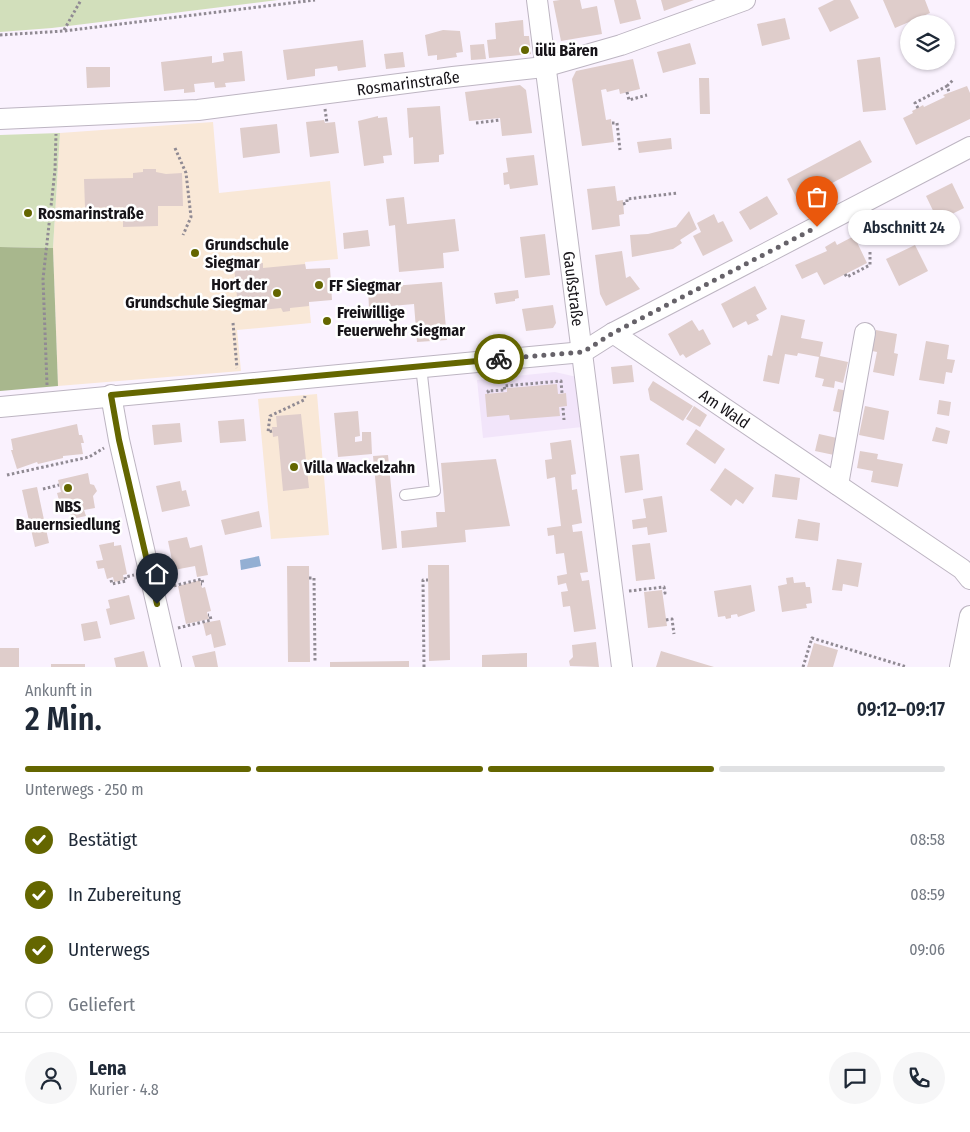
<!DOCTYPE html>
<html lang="de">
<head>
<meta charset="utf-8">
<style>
  :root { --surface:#fff; --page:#f6f6f7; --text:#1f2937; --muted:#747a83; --line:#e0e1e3; --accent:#646600 }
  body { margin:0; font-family:"Fira Sans Condensed",sans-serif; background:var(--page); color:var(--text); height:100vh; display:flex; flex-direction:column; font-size:19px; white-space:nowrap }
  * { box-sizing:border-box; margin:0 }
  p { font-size:16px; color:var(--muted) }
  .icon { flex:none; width:28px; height:28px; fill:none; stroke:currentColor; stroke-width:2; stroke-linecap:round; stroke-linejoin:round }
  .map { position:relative; height:667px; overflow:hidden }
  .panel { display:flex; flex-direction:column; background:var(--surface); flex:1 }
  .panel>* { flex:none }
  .buttons { position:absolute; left:900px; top:15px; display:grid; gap:10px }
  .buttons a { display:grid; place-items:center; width:55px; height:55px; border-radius:50%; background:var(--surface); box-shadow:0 1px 4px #0004; font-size:25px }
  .pin { position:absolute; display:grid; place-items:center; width:42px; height:42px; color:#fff; margin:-51px -21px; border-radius:50% 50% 50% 0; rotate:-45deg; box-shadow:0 0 5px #0007 }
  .pin .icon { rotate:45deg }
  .courier { position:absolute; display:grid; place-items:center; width:50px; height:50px; margin:-25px; border:4px solid #646600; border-radius:50%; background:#fff; color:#222; box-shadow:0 1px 6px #0007 }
  .bubble { position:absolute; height:35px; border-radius:18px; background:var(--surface); box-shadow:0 1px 4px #0004; font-size:16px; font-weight:600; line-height:35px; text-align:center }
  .headline em { font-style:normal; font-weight:600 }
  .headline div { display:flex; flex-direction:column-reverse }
  .headline { display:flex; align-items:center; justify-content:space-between; height:85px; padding:0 25px }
  h1 { font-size:32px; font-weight:600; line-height:38px }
  .bar { display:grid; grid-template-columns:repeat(4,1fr); gap:8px 5px; align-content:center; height:60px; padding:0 25px }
  .bar i { height:6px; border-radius:4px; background:var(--line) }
  .bar .active { background:var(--accent) }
  .bar p { grid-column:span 4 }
  .line { display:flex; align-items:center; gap:12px; padding:0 25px; border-top:1px solid var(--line) }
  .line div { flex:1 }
  .round { display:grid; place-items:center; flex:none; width:52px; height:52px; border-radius:26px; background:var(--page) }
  ol { padding:0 25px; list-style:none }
  li { display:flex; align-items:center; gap:15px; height:55px }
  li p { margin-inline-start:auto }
  li .icon { padding:5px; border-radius:50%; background:var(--accent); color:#fff; stroke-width:4 }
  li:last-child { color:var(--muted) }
  li i { width:28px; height:28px; border:2px solid var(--line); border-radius:50% }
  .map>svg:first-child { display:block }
</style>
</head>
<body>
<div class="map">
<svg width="970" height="667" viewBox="0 0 970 667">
  <rect width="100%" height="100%" fill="#faf2fe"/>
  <!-- built -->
  <path fill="#f2e5fa" d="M555,372l22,5 5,50 -99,11 -6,-58z"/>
  <!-- education -->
  <path fill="#f9e8d7" d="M213,122l6,71 111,-12 8,78 -33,3 6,61 -74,7 4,41 -183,15 -5,-138 7,-115z
    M317,394l12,141 -58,4 -13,-140z"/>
  <!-- green -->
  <path fill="#d2dfbb" d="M0,0h278l-226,28 -52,4z
    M60,133l-7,115 -53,-1v-112z"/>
  <!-- forest -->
  <path fill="#a8b78d" d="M0,247l53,1 5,138 -58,5z"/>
  <!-- water -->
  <path fill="#93afd3" d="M259,556l2,10 -20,4 -1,-10z"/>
  <!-- building -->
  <path fill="#dfcdcb" d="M560,0h20l2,9 15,-3 5,28 -41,7 -8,-40z
    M614,0h22l5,19 -21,5z
    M661,0h33l-30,11z
    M834,0h16l9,18 -29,14 -12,-24z
    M883,0h42l5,13 -35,15z
    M785,18l5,21 -28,7 -5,-22z
    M523,20l1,16h5l2,18 -42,4 -2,-18 9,-1 -1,-16z
    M443,30l17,1 3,21 -7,1 1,4 -20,3v-5l-9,1 -3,-21z
    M363,40l3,27 -28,4 -1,-5 -22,3v7l-28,4 -4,-30z
    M690,43l6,21 -33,9 -6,-21z
    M484,44l2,15 -15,1 -1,-15z
    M242,51l3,30 -20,2 1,4 -11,1 -1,-6 -20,2 1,8 -11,1v-4l-20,2 -3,-29 51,-6v7l12,-2 -1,-8z
    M403,52l2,15 -19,2 -2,-15z
    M880,57l6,53 -23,2 -6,-52z
    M633,59l7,30 -20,5 -1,-5 -12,3 -1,-3 -5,1 5,30 5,-1 3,23 -32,4 -10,-67 4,-8z
    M86,67h24v20l-23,1z
    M699,78h10l1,36h-10z
    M520,85l6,5 6,43 -30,3 -2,-18 -31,3 -4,-29z
    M967,86l3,7v26l-54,26 -13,-27 10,-5 -1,-2 6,-3 5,-3 1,2 21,-10 -2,-2z
    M440,106l4,48 -5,1v7l-25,2 -1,-27 -4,1 -2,-30z
    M378,116v2l9,-1 5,38 -9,1 1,7 -20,3 -6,-45z
    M324,120l1,3 10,-1 4,31 -29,4 -4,-35z
    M277,124l3,29 -37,5 -3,-30z
    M671,138l1,11 -33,4 -2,-11z
    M860,140l12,22 -74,39 -11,-22z
    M534,155l4,30 -28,4 -1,-5 -5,1 -1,-12 5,-1 -2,-14z
    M143,169h13v3l10,2 16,-1 1,33h-25v20l-35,1v-20l-38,1 -1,-29 49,-1v-5l10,-1z
    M952,183l12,25 -26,13 -12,-25z
    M615,186l2,15 6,-1 1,14 -5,1 1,11 -28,4 -5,-41z
    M767,196l11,18 -28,16 -11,-18z
    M404,197l3,27 48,-5 4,32 -16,2 1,15 -45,4 -4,-47 -6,1 -3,-27z
    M689,211l8,18 -17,11 2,3 -9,6 -41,8 -2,-22 18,-1 28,-7z
    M714,214l4,9 5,-2 10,20 -30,15 -10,-20 8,-4 -4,-9z
    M368,230l2,16 -26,3 -1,-16z
    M545,234l5,41 -25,3 -5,-41z
    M854,236l13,27 -43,22 -7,-13 -15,7 -7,-14 32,-14 -2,-4 10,-6 2,4z
    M915,245l13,26 -29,15 -13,-27z
    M622,251l4,27 4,-2 10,13 -34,17 -6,-12 -5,-39z
    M263,263v5l42,-4 1,5 24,-1 2,32 -23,2v4l-19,2v3l-7,1 -2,-4 -19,2v-4l-24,2 -4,-42z
    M442,282l5,58 -30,2 -3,-38 -45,4 -1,-20z
    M755,286l12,23 -11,6 3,5 -11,5 -2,-4 -13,7 -12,-24z
    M518,290l1,8 -4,1v2l-19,3 -2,-11z
    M553,305l3,18 -3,5 -27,3 -4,-22z
    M781,315l24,5 -4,18 22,4 -3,14 28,6 -5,21 -8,-2 -1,7 -12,-2 2,-7 -9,-2 4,-20 -21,-4 -1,3 -12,-2 -6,30 -16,-3 5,-26 4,1z
    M692,320l7,11 4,-2 8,15 -25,14 -3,-4 -3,2 -12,-22z
    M876,330l21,4 -3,19 4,1 -4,22 -21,-4 4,-20 -5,-1z
    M926,341l23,4 -2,14 8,1 -3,13 -6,-1 -2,12 -25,-4z
    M632,365l2,17 -21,2 -2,-17z
    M653,381l40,25 -10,15 -33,-21 -2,-11z
    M557,384l1,10 8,-1 1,13 -8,1 1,9 -50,4 -1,-5 -22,2 -2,-23 22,-2v-4z
    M838,389l10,2 -5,22 -10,-2z
    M939,400l12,2 -2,14 -12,-2z
    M694,406l13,9 -7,12 -14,-8z
    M865,406l24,5 -5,29 -25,-5z
    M358,411l2,25 -5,1v5l7,-1v-9h9l1,22 -34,3 -4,-44z
    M301,414l8,74 -26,3 -5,-55 -5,1 -1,-10h5l-1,-11z
    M244,419l2,22 -26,2 -2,-22z
    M180,423l2,19 -28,3 -2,-20z
    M77,424l2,11h3l2,8h-3l2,11 -20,2v2l-25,6 -1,-2 -20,7 -6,-19h2l-2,-11z
    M936,427l14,4 -3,13 -15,-3z
    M696,429l29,20 -10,15 -29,-20z
    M819,434l18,4 -3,17 -19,-4z
    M571,440l5,34 -5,1 1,15 5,-1 5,34 -10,2 1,7 9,-1 6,41 -8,1 2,8 7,-1 7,49 -22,3 -4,-26 -7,1 -2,-15 7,-1 -2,-8 -8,2 -1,-9 10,-2 -3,-21 -8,1 -2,-19 -6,1 -1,-8 14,-2 -6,-49 -8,2 -2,-19 7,-1 -2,-16z
    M860,451l18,3 -1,5 26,5 -5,23 -27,-5 2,-11 -16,-3z
    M639,454l4,36 -18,3 -5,-37z
    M388,455l9,93 -15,2 -9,-94z
    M496,459l14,67 -45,4 1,12 -64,6 -1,-17 36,-4 -1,-15h9l-4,-49z
    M725,468l29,20 -11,16 -7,-5 -5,7 -21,-16z
    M88,473l2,11 4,1 3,6 -4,5 2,12 -11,2 2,6 -14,3 -2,-6 -4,1 -2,-11 -4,1 -3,-11 4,-1 -3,-12z
    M775,474l25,4 -3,22 -25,-3z
    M180,481l2,10 4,-1 4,16 -28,6 -6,-26z
    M37,487l12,56 -14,4 -13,-57z
    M662,496l5,36 -19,3 -1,-8 -14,2 -1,-9 14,-2 -3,-19z
    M259,511l3,16 -37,8 -4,-15z
    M798,519l22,4 -2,18 -23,-3z
    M187,537l3,11 12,-3 6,30 -11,2 -2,-11 -21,4 -6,-29z
    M114,542v4l7,-1 6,29 -4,1 1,5 -10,2 -1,-5 -6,2 -3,-11 -6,1 -2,-8 7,-1 -4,-15z
    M650,543l5,36 -19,2 -4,-36z
    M837,559l25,4 -4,24 -15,-3 -1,7 -10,-1z
    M428,565h21l1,95 -21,1z
    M287,566h22l1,96h-22z
    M793,577l1,6 11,-1 1,5h4l2,16 -6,1 1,4 -25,4 -4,-26 9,-2 -1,-6z
    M200,580l2,8 3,-1 6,24 -4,1 2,7 -23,5 -8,-38z
    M751,585l4,26 -17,6 -1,-3 -6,1v3l-5,1 -1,-3 -7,1 -4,-26z
    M662,590l5,36 -19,2 -4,-36z
    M129,595l6,24 -25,6 -4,-16 4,-1 -2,-8z
    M220,620l6,25 -12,3 -3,-14 -5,2 -3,-13z
    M97,621l4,17 -17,3 -3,-17z
    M596,642l3,25 -29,-1 -1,-5 4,-4 -1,-12z
    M814,643l24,7 -5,17h-26z
    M0,648h19v19h-19z
    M144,651l4,16h-32l-2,-9z
    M215,651l3,16h-23l-3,-11z
    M661,651l53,16h-58z
    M527,653v14h-45v-12z
    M409,661v6h-79v-5z
    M51,664h34v3h-34z"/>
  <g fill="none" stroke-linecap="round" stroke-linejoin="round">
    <!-- service casing -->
    <g stroke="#bdb5c2" stroke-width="12">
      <path id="service" d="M405,495l30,-4 -14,-125"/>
    </g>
    <!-- minor casing -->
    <g stroke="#bdb5c2" stroke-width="22">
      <g id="minor">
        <path id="s1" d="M537,0l85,667"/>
        <path id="s2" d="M0,119l198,-9 255,-33 91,-10 77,-22 124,-45"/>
        <path id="s3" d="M613,333l349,236 8,10"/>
        <path d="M111,395l8,45 52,227"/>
        <path d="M0,407l583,-55 30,-19 357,-186"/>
        <path d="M838,485l27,-152"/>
        <path d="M960,667l10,-51"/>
      </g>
    </g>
    <!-- path -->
    <path stroke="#908a93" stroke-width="3" stroke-dasharray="2.5 2.5" stroke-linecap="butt" d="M64,30l17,-30
      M0,35l64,-4 251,-31
      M947,86l6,-6
      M627,92l2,8 18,-5
      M918,108l-3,-5 32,-17 2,6
      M325,109l2,14
      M476,123l24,-3
      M612,123h5l3,27
      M175,148l11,25 5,44 -8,18
      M623,204l4,-1v-4l51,-6
      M845,274l2,3 23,-12v-14
      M233,323l4,45
      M47,385l-4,-106 12,-109 1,-36
      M489,393l-1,-2 17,-1 -1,-4 57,-5 1,12
      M563,408l1,12
      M272,431l-4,1 2,-16 34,-16 1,-4
      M7,475l82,-18 15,-9
      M43,489l16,-4
      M309,578h5l1,83
      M111,580l1,4 14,-3 -1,-4 9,-2
      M169,587l33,-8 1,5h-2
      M629,591l35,-4 1,6h-2
      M666,620l6,-1 2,15
      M178,628l33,-8 -1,-5h-2
      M424,667l-1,-87h5
      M803,667l9,-29 95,29"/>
    <!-- service -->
    <use href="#service" stroke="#fff" stroke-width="10"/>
    <!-- minor -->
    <use href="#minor" stroke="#fff" stroke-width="20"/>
  </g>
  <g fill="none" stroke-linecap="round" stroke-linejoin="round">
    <!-- done -->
    <path stroke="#666269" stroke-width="5" stroke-dasharray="0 9" d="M499,359l84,-7 30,-19 204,-106"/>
    <!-- route -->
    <path stroke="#646600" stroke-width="6" d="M157,604l-38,-164 -8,-45 388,-36"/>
  </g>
  <!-- markers -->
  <g fill="#646600" stroke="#fff" stroke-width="2">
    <circle cx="525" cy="50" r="5"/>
    <circle cx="28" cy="213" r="5"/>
    <circle cx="195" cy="253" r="5"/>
    <circle cx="319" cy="285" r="5"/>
    <circle cx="277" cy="293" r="5"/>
    <circle cx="327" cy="321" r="5"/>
    <circle cx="294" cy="467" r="5"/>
    <circle cx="68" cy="488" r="5"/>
  </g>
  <g text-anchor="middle" stroke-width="5" stroke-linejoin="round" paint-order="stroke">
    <!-- poi labels -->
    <g font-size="16" font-weight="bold" fill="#171419" stroke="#fff" text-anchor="start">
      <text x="535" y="56">ülü Bären</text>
      <text x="38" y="219">Rosmarinstraße</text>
      <text x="205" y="250">Grundschule<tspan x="205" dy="18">Siegmar</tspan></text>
      <text x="267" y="290" text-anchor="end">Hort der<tspan x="267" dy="18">Grundschule Siegmar</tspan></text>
      <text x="329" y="291">FF Siegmar</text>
      <text x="337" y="318">Freiwillige<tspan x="337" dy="18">Feuerwehr Siegmar</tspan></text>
      <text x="304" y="473">Villa Wackelzahn</text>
      <text x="68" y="512" text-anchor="middle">NBS<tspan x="68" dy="18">Bauernsiedlung</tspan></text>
    </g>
    <!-- street labels -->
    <g font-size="16" fill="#171419" stroke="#fff">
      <text dy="6" stroke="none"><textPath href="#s2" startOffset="410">Rosmarinstraße</textPath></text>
      <text dy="6" stroke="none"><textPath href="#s1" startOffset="291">Gaußstraße</textPath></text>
      <text dy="6" stroke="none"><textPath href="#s3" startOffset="135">Am Wald</textPath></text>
    </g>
  </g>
</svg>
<div class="buttons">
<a><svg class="icon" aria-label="layers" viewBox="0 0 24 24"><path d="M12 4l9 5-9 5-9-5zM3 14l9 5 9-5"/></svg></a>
</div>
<div class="pin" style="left:817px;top:227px;background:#ea580c"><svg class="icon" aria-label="bag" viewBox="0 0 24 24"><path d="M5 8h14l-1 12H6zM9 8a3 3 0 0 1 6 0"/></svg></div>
<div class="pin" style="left:157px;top:604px;background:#1f2937"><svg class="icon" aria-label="home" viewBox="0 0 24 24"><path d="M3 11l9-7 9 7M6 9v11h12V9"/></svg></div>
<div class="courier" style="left:499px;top:359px"><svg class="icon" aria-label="bike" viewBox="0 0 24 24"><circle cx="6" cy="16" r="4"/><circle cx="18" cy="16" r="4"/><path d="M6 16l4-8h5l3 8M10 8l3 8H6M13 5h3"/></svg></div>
<div class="bubble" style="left:848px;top:210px;width:112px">Abschnitt 24</div>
</div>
<section class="panel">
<div class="headline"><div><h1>2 Min.</h1><p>Ankunft in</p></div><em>09:12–09:17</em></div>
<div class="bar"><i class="active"></i><i class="active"></i><i class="active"></i><i></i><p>Unterwegs · 250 m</p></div>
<ol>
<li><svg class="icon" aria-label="check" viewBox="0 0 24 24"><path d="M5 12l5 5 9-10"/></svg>Bestätigt<p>08:58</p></li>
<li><svg class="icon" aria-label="check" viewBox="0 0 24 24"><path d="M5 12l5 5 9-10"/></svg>In Zubereitung<p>08:59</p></li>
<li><svg class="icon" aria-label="check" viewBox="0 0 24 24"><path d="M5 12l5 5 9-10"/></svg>Unterwegs<p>09:06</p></li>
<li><i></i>Geliefert</li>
</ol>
<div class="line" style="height:90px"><a class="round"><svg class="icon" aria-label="person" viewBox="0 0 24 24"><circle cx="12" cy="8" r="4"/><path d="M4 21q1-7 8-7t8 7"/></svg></a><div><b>Lena</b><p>Kurier · 4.8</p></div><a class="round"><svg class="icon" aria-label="chat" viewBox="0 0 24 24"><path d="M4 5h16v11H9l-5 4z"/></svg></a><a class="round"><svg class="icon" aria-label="phone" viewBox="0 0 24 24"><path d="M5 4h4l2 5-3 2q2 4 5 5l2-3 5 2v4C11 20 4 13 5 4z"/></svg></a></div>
</section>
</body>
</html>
